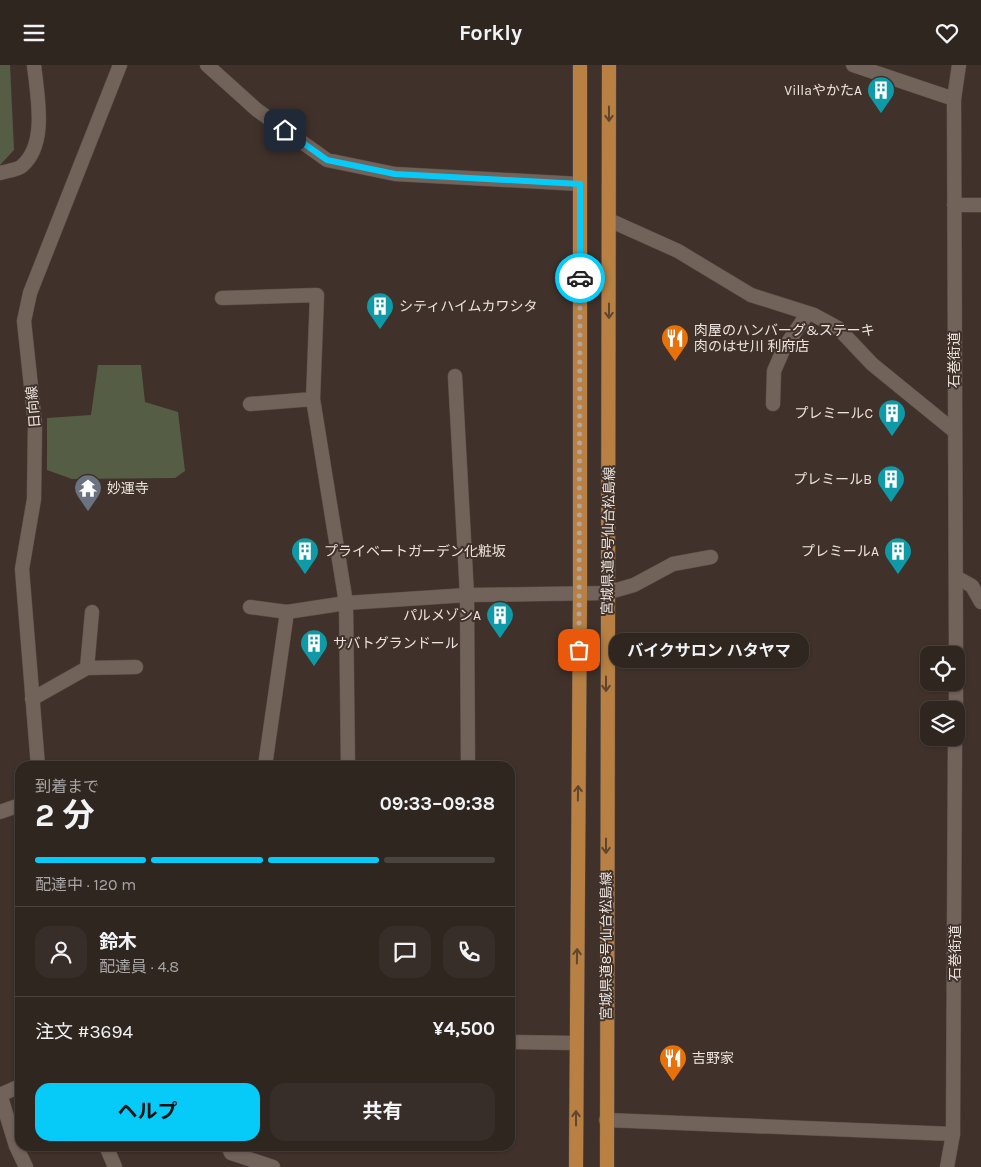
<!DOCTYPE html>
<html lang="ja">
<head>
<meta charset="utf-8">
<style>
  :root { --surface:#302620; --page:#382e29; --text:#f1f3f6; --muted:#a8a5a5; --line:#4b433e; --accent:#06cbf9 }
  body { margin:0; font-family:Karla,"Noto Sans JP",sans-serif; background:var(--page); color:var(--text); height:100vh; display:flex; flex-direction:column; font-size:19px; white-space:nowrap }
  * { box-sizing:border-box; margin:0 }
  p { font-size:16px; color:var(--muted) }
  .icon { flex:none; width:28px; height:28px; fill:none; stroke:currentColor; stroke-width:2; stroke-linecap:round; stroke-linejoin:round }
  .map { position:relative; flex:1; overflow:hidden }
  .details { position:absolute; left:15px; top:696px; width:500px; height:390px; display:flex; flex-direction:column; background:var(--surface); border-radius:15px; box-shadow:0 1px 4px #0004,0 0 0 1px var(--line) }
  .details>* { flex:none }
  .controls { position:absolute; left:920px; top:581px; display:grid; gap:10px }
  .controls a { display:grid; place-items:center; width:45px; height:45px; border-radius:10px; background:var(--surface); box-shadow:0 1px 4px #0004,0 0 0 1px var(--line); font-size:25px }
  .pin { position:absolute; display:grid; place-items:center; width:42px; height:42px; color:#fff; margin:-21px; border-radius:10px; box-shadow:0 2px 8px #0006 }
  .courier { position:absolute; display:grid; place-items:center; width:50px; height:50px; margin:-25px; border:4px solid #06cbf9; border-radius:50%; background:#fff; color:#222; box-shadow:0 1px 6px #0007 }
  .bubble { position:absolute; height:35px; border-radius:15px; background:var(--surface); box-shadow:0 1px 4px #0004,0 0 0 1px var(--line); font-size:16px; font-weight:700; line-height:35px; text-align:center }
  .overview em { font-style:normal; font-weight:700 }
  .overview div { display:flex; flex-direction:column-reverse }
  .overview { display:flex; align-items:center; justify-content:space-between; height:85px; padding:0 20px }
  h1 { font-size:32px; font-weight:700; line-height:38px }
  .bar { display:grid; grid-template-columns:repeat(4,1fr); gap:8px 5px; align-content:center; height:60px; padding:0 20px }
  .bar i { height:6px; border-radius:4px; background:var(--line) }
  .bar .active { background:var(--accent) }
  .bar p { grid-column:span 4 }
  .line { display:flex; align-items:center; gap:12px; padding:0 20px; border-top:1px solid var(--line) }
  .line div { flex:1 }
  .round { display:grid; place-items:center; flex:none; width:52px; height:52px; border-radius:15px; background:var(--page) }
  .button { display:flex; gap:10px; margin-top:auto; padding:10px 20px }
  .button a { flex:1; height:58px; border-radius:15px; background:var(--accent); color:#111; font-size:20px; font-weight:700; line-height:58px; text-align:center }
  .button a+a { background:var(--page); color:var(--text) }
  header { display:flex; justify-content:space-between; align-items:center; height:65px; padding:0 20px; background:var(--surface); font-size:22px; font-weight:700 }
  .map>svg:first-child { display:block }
</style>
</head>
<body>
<header><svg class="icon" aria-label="menu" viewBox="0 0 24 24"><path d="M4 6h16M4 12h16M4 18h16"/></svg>Forkly<svg class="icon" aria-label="heart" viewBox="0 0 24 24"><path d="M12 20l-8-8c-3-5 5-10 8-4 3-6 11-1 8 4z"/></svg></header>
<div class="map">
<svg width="981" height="1102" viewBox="0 0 981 1102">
  <rect width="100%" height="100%" fill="#40322b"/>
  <!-- green -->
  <path fill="#555d44" d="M0,0h10l4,85 -14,15z
    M98,300h43l4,37 33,10 7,59 -10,7 -103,1 -25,-9v-52l44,-3z"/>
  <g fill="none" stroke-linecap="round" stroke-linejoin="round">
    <!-- minor casing -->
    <g stroke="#594e48" stroke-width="15">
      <path id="minor" d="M207,0l50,45 70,50 68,14 185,10
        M853,0l101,34
        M0,108c6,-2 18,-3 22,-7 26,-22 15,-72 12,-101
        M609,155l69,31 73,44 63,20 24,13 34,36 81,66
        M222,233l95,-3 -4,104 33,204 2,163
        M455,311l12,219 1,171
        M250,339l63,-5
        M773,339l1,-33 10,-23 24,-35
        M956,512l16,9 9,16
        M250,542l37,5 59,-9 121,-8 139,-2 28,-8 39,-21 38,-7
        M87,603l49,-1
        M32,634l55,-31 5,-56
        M38,701l-16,-197 12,-70 1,-75 -11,-103 6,-28 90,-228
        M265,701l22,-154
        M0,747l20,-7
        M510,977l66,1
        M0,1030l20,-9
        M606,1055l347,14
        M106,1081l9,21
        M228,1081l3,7 42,14"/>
    </g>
    <!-- tertiary casing -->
    <g stroke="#594e48" stroke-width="15">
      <path id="tertiary" d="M954,140h27
        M956,590l-2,-556 5,-34
        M956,645v-27
        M947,1102l6,-33 2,-397"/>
    </g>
    <!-- secondary casing -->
    <g stroke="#594e48" stroke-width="15">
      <path id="secondary" d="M0,1029l16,52 10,21"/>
    </g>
    <!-- primary casing -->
    <g stroke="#594e48" stroke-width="15">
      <path id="primary" d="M576,1102l4,-573v-529
        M607,1102l2,-1102"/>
    </g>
    <!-- minor -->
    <use href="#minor" stroke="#71625a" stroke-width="14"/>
    <!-- tertiary -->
    <use href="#tertiary" stroke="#71625a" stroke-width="14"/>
    <!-- secondary -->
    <use href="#secondary" stroke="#71625a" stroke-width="14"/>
    <!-- primary -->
    <use href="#primary" stroke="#b88143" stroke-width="14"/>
  </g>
  <!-- one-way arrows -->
  <defs><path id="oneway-shaft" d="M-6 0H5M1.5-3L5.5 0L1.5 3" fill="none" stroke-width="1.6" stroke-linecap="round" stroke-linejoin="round" transform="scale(1.25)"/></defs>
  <g stroke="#5e4631">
    <use href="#oneway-shaft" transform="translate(609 49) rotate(90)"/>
    <use href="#oneway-shaft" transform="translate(609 246) rotate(90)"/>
    <use href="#oneway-shaft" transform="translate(606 619) rotate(90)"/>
    <use href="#oneway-shaft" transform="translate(578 728) rotate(-89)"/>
    <use href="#oneway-shaft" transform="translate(606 781) rotate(90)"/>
    <use href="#oneway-shaft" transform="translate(577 891) rotate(-89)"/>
    <use href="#oneway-shaft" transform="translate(576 1053) rotate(-90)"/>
  </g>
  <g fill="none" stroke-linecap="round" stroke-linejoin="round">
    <!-- done -->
    <path stroke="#b0a59f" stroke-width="5" stroke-dasharray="0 9" d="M579,585l1,-372"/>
    <!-- route -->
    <path stroke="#06cbf9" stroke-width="6" d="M285,65l42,30 68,14 185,10v94"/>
  </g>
  <!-- icons -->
  <defs>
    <g id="building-pin" transform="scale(1.4375)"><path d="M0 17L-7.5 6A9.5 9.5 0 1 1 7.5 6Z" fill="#0f9aa8" stroke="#40322b"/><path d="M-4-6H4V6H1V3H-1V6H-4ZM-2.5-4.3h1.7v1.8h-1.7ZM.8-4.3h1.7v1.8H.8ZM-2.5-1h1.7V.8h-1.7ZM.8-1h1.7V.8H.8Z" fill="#fff"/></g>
    <g id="restaurant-pin" transform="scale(1.4375)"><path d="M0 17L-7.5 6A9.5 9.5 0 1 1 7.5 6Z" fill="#e8710a" stroke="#40322b"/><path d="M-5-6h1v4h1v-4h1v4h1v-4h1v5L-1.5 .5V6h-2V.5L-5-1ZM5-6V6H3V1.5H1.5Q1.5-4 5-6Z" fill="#fff"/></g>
    <g id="temple-pin" transform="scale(1.4375)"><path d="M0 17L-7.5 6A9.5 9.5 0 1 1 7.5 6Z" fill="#6b7280" stroke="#40322b"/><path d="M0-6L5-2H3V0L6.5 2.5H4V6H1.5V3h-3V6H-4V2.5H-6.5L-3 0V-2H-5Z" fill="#fff"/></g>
  </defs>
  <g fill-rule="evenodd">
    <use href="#building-pin" x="881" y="25"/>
    <use href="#building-pin" x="380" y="241"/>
    <use href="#restaurant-pin" x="675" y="273"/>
    <use href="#building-pin" x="892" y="348"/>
    <use href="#building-pin" x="891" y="414"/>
    <use href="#temple-pin" x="88" y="423"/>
    <use href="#building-pin" x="305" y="486"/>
    <use href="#building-pin" x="898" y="486"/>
    <use href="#building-pin" x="500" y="550"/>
    <use href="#building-pin" x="314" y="578"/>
    <use href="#restaurant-pin" x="673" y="993"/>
  </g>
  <g text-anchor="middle" stroke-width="4" stroke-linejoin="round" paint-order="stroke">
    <!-- poi labels -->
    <g font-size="14" fill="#ece3de" stroke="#40322b" text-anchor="start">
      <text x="862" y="30" text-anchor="end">VillaやかたA</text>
      <text x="399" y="246">シティハイムカワシタ</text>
      <text x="694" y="270">肉屋のハンバーグ&amp;ステーキ<tspan x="694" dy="16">肉のはせ川 利府店</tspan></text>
      <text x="873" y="353" text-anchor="end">プレミールC</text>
      <text x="872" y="419" text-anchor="end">プレミールB</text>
      <text x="107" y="428">妙運寺</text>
      <text x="324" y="491">プライベートガーデン化粧坂</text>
      <text x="879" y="491" text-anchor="end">プレミールA</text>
      <text x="481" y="555" text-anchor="end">パルメゾンA</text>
      <text x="333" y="583">サバトグランドール</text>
      <text x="692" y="998">吉野家</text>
    </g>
    <!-- street labels -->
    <g font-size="14" fill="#ece3de" stroke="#40322b">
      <text transform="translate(954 295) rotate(-90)" y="5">石巻街道</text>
      <text transform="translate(33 342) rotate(-95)" y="5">日向線</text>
      <text transform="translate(608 476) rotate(-89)" y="5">宮城県道8号仙台松島線</text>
      <text transform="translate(606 881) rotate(-90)" y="5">宮城県道8号仙台松島線</text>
      <text transform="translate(955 888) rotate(-90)" y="5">石巻街道</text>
    </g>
  </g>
</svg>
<div class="controls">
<a><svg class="icon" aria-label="locate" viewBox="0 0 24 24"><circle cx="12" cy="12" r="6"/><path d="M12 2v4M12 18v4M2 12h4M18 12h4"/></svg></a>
<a><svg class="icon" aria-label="layers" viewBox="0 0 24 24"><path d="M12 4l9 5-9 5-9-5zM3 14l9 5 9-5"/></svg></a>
</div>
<div class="pin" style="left:579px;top:585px;background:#ea580c"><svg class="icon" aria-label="bag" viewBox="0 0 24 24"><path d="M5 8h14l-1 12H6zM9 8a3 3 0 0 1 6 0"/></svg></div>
<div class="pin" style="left:285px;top:65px;background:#1f2937"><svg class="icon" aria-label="home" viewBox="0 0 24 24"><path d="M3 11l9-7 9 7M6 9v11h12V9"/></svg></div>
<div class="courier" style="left:580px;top:213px"><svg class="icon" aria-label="car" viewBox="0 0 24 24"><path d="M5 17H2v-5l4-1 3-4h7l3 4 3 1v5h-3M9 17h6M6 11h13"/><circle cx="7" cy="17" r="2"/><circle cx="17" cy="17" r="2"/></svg></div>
<div class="bubble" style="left:609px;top:568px;width:200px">バイクサロン ハタヤマ</div>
<section class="details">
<div class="overview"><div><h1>2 分</h1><p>到着まで</p></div><em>09:33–09:38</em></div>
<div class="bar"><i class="active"></i><i class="active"></i><i class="active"></i><i></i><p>配達中 · 120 m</p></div>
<div class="line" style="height:90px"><a class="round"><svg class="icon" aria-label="person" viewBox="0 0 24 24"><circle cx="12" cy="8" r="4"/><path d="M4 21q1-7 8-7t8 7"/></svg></a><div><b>鈴木</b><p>配達員 · 4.8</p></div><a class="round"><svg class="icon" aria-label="chat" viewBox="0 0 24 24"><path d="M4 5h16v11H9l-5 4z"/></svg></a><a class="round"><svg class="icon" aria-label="phone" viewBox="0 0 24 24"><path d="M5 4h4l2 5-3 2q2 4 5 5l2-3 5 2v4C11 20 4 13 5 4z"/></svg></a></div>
<div class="line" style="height:65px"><div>注文 #3694</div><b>¥4,500</b></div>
<div class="button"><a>ヘルプ</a><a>共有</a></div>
</section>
</div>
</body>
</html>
